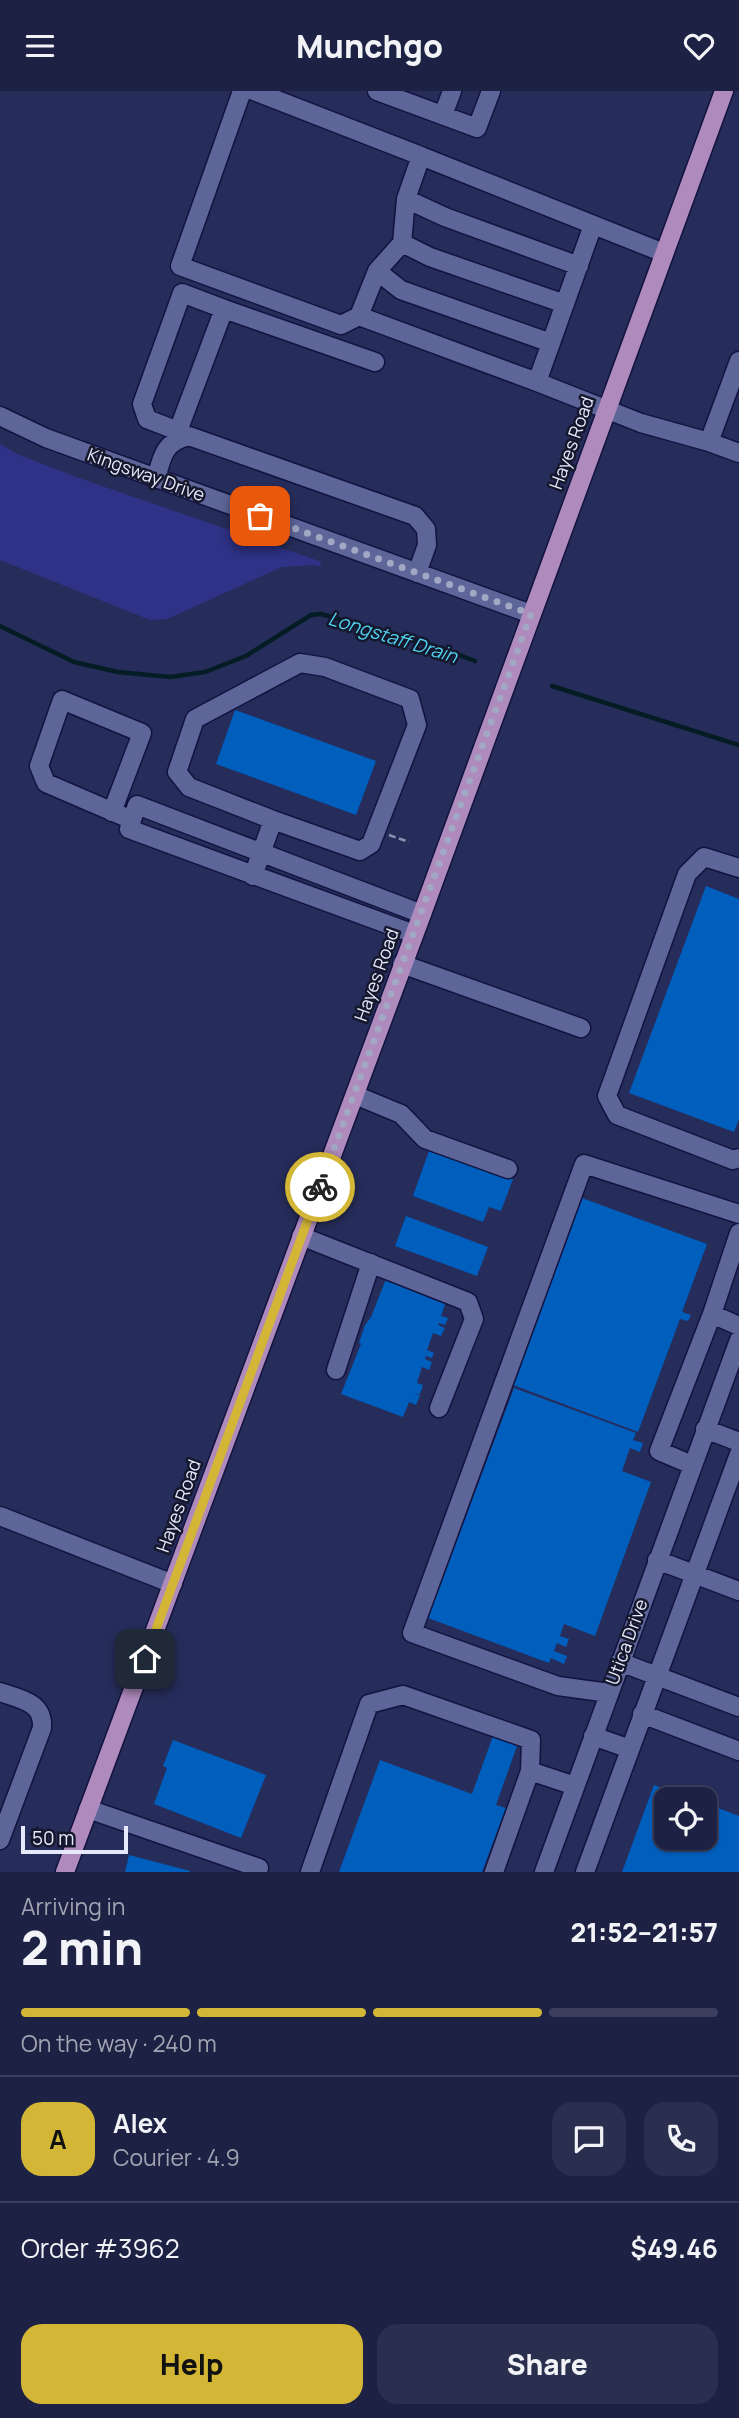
<!DOCTYPE html>
<html lang="en">
<head>
<meta charset="utf-8">
<style>
  :root { --surface:#1d2244; --page:#2a2f4f; --text:#f1f3f6; --muted:#a0a4b2; --line:#3b3f5d; --accent:#d3b635 }
  body { margin:0; font-family:Manrope,sans-serif; background:var(--page); color:var(--text); height:100vh; display:flex; flex-direction:column; font-size:26px; white-space:nowrap }
  * { box-sizing:border-box; margin:0 }
  p { font-size:23px; color:var(--muted) }
  .icon { flex:none; width:38px; height:38px; fill:none; stroke:currentColor; stroke-width:2; stroke-linecap:round; stroke-linejoin:round }
  .map { position:relative; height:1781px; overflow:hidden }
  .panel { display:flex; flex-direction:column; background:var(--surface); flex:1 }
  .panel>* { flex:none }
  .controls { position:absolute; left:654px; top:1696px; display:grid; gap:14px }
  .controls a { display:grid; place-items:center; width:63px; height:63px; border-radius:14px; background:var(--surface); box-shadow:0 2px 5px #0004,0 0 0 2px var(--line); font-size:35px }
  .scale { position:absolute; left:21px; bottom:18px; width:107px; box-sizing:border-box; padding-left:7px; border:4px solid #e5e9fb; border-top:0; font-size:19px; line-height:24px; white-space:nowrap; color:#e5e9fb; -webkit-text-stroke:5px #15182d; paint-order:stroke }
  .pin { position:absolute; display:grid; place-items:center; width:60px; height:60px; color:#fff; margin:-30px; border-radius:14px; box-shadow:0 4px 10px #0006 }
  .courier { position:absolute; display:grid; place-items:center; width:70px; height:70px; margin:-35px; border:5px solid #d3b635; border-radius:50%; background:#fff; color:#222; box-shadow:0 2px 9px #0007 }
  .headline em { font-style:normal; font-weight:800 }
  .headline div { display:flex; flex-direction:column-reverse }
  .headline { display:flex; align-items:center; justify-content:space-between; height:119px; padding:0 21px }
  h1 { font-size:46px; font-weight:800; line-height:52px }
  .bar { display:grid; grid-template-columns:repeat(4,1fr); gap:10px 7px; align-content:center; height:84px; padding:0 21px }
  .bar i { height:9px; border-radius:5px; background:var(--line) }
  .bar .active { background:var(--accent) }
  .bar p { grid-column:span 4 }
  .line { display:flex; align-items:center; gap:18px; padding:0 21px; border-top:2px solid var(--line) }
  .line div { flex:1 }
  .round { display:grid; place-items:center; flex:none; width:74px; height:74px; border-radius:21px; background:var(--page) }
  .action { display:flex; gap:14px; margin-top:auto; padding:14px 21px }
  .action a { flex:1; height:80px; border-radius:21px; background:var(--accent); color:#111; font-size:28px; font-weight:800; line-height:80px; text-align:center }
  .action a+a { background:var(--page); color:var(--text) }
  header { display:flex; justify-content:space-between; align-items:center; height:91px; padding:0 21px; background:var(--surface); font-size:32px; font-weight:800 }
  .map>svg:first-child { display:block }
</style>
</head>
<body>
<header><svg class="icon" aria-label="menu" viewBox="0 0 24 24"><path d="M4 6h16M4 12h16M4 18h16"/></svg>Munchgo<svg class="icon" aria-label="heart" viewBox="0 0 24 24"><path d="M12 20l-8-8c-3-5 5-10 8-4 3-6 11-1 8 4z"/></svg></header>
<div class="map">
<svg width="739" height="1781" viewBox="0 0 739 1781">
  <rect width="100%" height="100%" fill="#272d5b"/>
  <!-- green -->
  <path fill="#2f3286" d="M0,353l17,10 62,24 240,83 3,5 -10,-1 -30,2 -115,52 -17,1 -150,-60z"/>
  <g fill="none" stroke-linecap="round" stroke-linejoin="round">
    <!-- stream -->
    <path stroke="#041d24" stroke-width="4.5" d="M0,535l74,36 44,10 52,5 35,-5 41,-16 65,-41 10,-1 123,35 31,12
      M552,595l187,59"/>
  </g>
  <!-- building -->
  <path fill="#005ebd" d="M235,619l141,51 -20,54 -140,-51z
    M706,795l33,13v220l-5,13 -105,-39z
    M430,1057l83,31 -12,32 -12,-4 -6,15 -70,-26z
    M582,1107l125,46 -25,68 9,3 -3,6 -8,-2 -42,113 -125,-47z
    M406,1125l82,31 -11,29 -82,-30z
    M386,1188l60,22 -5,15 7,2 -3,7 -6,-2 -1,2 7,3 -4,8 -8,-3 -6,17 7,3 -2,5 -6,-2 -1,3 7,3 -3,8 -7,-3 -5,16 6,2 -3,9 -7,-1 7,2 -4,10 -7,-3 -6,15 -62,-23 20,-50 -2,-1 6,-18 6,-8z
    M514,1297l122,45 -3,7 10,3 -3,9 -10,-4 -8,23 29,11 -56,154 -31,-12 -4,12 9,3 -3,8 -9,-4 -3,8 13,5 -3,8 -13,-6 -2,5 -121,-45z
    M493,1645l24,10 -21,59 10,3 -24,64h-143l41,-112 92,34z
    M173,1649l93,35 -25,63 -87,-34 13,-36 -4,-2z
    M654,1694l38,14h-25v38h38v-34l34,13v56h-117z
    M129,1764l61,16v1h-65z"/>
  <g fill="none" stroke-linecap="round" stroke-linejoin="round">
    <!-- minor casing -->
    <g stroke="#12133f" stroke-width="21">
      <path id="minor" d="M242,0l-62,175 161,59 18,-9
        M254,0l167,65
        M377,0l100,37 14,-37
        M443,24l9,-24
        M406,108l39,18 134,49
        M402,152l28,14 135,47
        M664,162l-243,-97 -15,43 -4,44 -25,28 -18,45 178,66 104,41 68,19 30,11
        M377,180l24,19 150,53
        M224,218l151,53
        M537,291l56,-157
        M0,325l46,22 485,176
        M175,349l3,-9 46,-122 -42,-16 -40,111 5,15 31,12
        M709,351l30,-81
        M156,388c6,-23 8,-37 33,-43l226,80 11,13 1,16 -10,28
        M112,721l30,-79 -80,-33 -23,66 7,17 86,37
        M739,777l-35,-11 -17,17 -80,222 10,19 116,45 6,-2
        M253,785l20,-56 -84,-33 -12,-15 18,-53 105,-56 25,4 85,32 7,26 -46,119 -11,7 -87,-31
        M414,843l-285,-105 8,-24 285,109
        M402,873l179,64
        M355,1004l46,19 24,25 83,30
        M739,1142l-27,81 27,12
        M301,1145l167,66 6,17 -35,89
        M336,1279l35,-107
        M705,1338l34,13
        M692,1374l-33,-14 53,-137
        M0,1425l173,68
        M657,1469l82,31
        M620,1571l119,45
        M0,1601c20,7 44,10 42,36l-42,112
        M609,1602l-51,-7 -146,-53 172,-469 155,50
        M642,1623l97,37
        M593,1645l37,13
        M88,1718l171,59 -2,4
        M310,1781l59,-168 34,-9 128,45 -1,31 45,15
        M494,1781l36,-101
        M544,1781l195,-532
        M585,1781l154,-418"/>
    </g>
    <!-- major casing -->
    <g stroke="#12133f" stroke-width="21">
      <path id="major" d="M65,1781l357,-958 302,-823"/>
    </g>
    <!-- path -->
    <path stroke="#8b90af" stroke-width="2.5" stroke-dasharray="7 3.5" stroke-linecap="butt" d="M389,744l20,7"/>
    <!-- minor -->
    <use href="#minor" stroke="#5d6599" stroke-width="18"/>
    <!-- major -->
    <use href="#major" stroke="#af8abd" stroke-width="18"/>
  </g>
  <g fill="none" stroke-linecap="round" stroke-linejoin="round">
    <!-- done -->
    <path stroke="#a2a7c3" stroke-width="7" stroke-dasharray="0 12.6" d="M260,425l271,98 -211,573"/>
    <!-- route -->
    <path stroke="#d3b635" stroke-width="9" d="M145,1568l175,-472"/>
  </g>
  <g text-anchor="middle" stroke-width="5" stroke-linejoin="round" paint-order="stroke">
    <!-- street labels -->
    <g font-size="18" fill="#e5e9fb" stroke="#15182d">
      <text transform="translate(572 352) rotate(-70)" y="6">Hayes Road</text>
      <text transform="translate(146 384) rotate(20)" y="6">Kingsway Drive</text>
      <text transform="translate(377 884) rotate(-70)" y="6">Hayes Road</text>
      <text transform="translate(179 1415) rotate(-70)" y="6">Hayes Road</text>
      <text transform="translate(627 1551) rotate(-70)" y="6">Utica Drive</text>
    </g>
    <!-- water labels -->
    <g font-size="19" font-style="italic" fill="#50d2ef" stroke="#15182d">
      <text transform="translate(393 546) rotate(17)" y="7">Longstaff Drain</text>
    </g>
  </g>
</svg>
<div class="controls">
<a><svg class="icon" aria-label="locate" viewBox="0 0 24 24"><circle cx="12" cy="12" r="6"/><path d="M12 2v4M12 18v4M2 12h4M18 12h4"/></svg></a>
</div>
<div class="scale">50 m</div>
<div class="pin" style="left:260px;top:425px;background:#ea580c"><svg class="icon" aria-label="bag" viewBox="0 0 24 24"><path d="M5 8h14l-1 12H6zM9 8a3 3 0 0 1 6 0"/></svg></div>
<div class="pin" style="left:145px;top:1568px;background:#1f2937"><svg class="icon" aria-label="home" viewBox="0 0 24 24"><path d="M3 11l9-7 9 7M6 9v11h12V9"/></svg></div>
<div class="courier" style="left:320px;top:1096px"><svg class="icon" aria-label="bike" viewBox="0 0 24 24"><circle cx="6" cy="16" r="4"/><circle cx="18" cy="16" r="4"/><path d="M6 16l4-8h5l3 8M10 8l3 8H6M13 5h3"/></svg></div>
</div>
<section class="panel">
<div class="headline"><div><h1>2 min</h1><p>Arriving in</p></div><em>21:52–21:57</em></div>
<div class="bar"><i class="active"></i><i class="active"></i><i class="active"></i><i></i><p>On the way · 240 m</p></div>
<div class="line" style="height:126px"><b class="round" style="background:var(--accent);color:#111">A</b><div><b>Alex</b><p>Courier · 4.9</p></div><a class="round"><svg class="icon" aria-label="chat" viewBox="0 0 24 24"><path d="M4 5h16v11H9l-5 4z"/></svg></a><a class="round"><svg class="icon" aria-label="phone" viewBox="0 0 24 24"><path d="M5 4h4l2 5-3 2q2 4 5 5l2-3 5 2v4C11 20 4 13 5 4z"/></svg></a></div>
<div class="line" style="height:91px"><div>Order #3962</div><b>$49.46</b></div>
<div class="action"><a>Help</a><a>Share</a></div>
</section>
</body>
</html>
